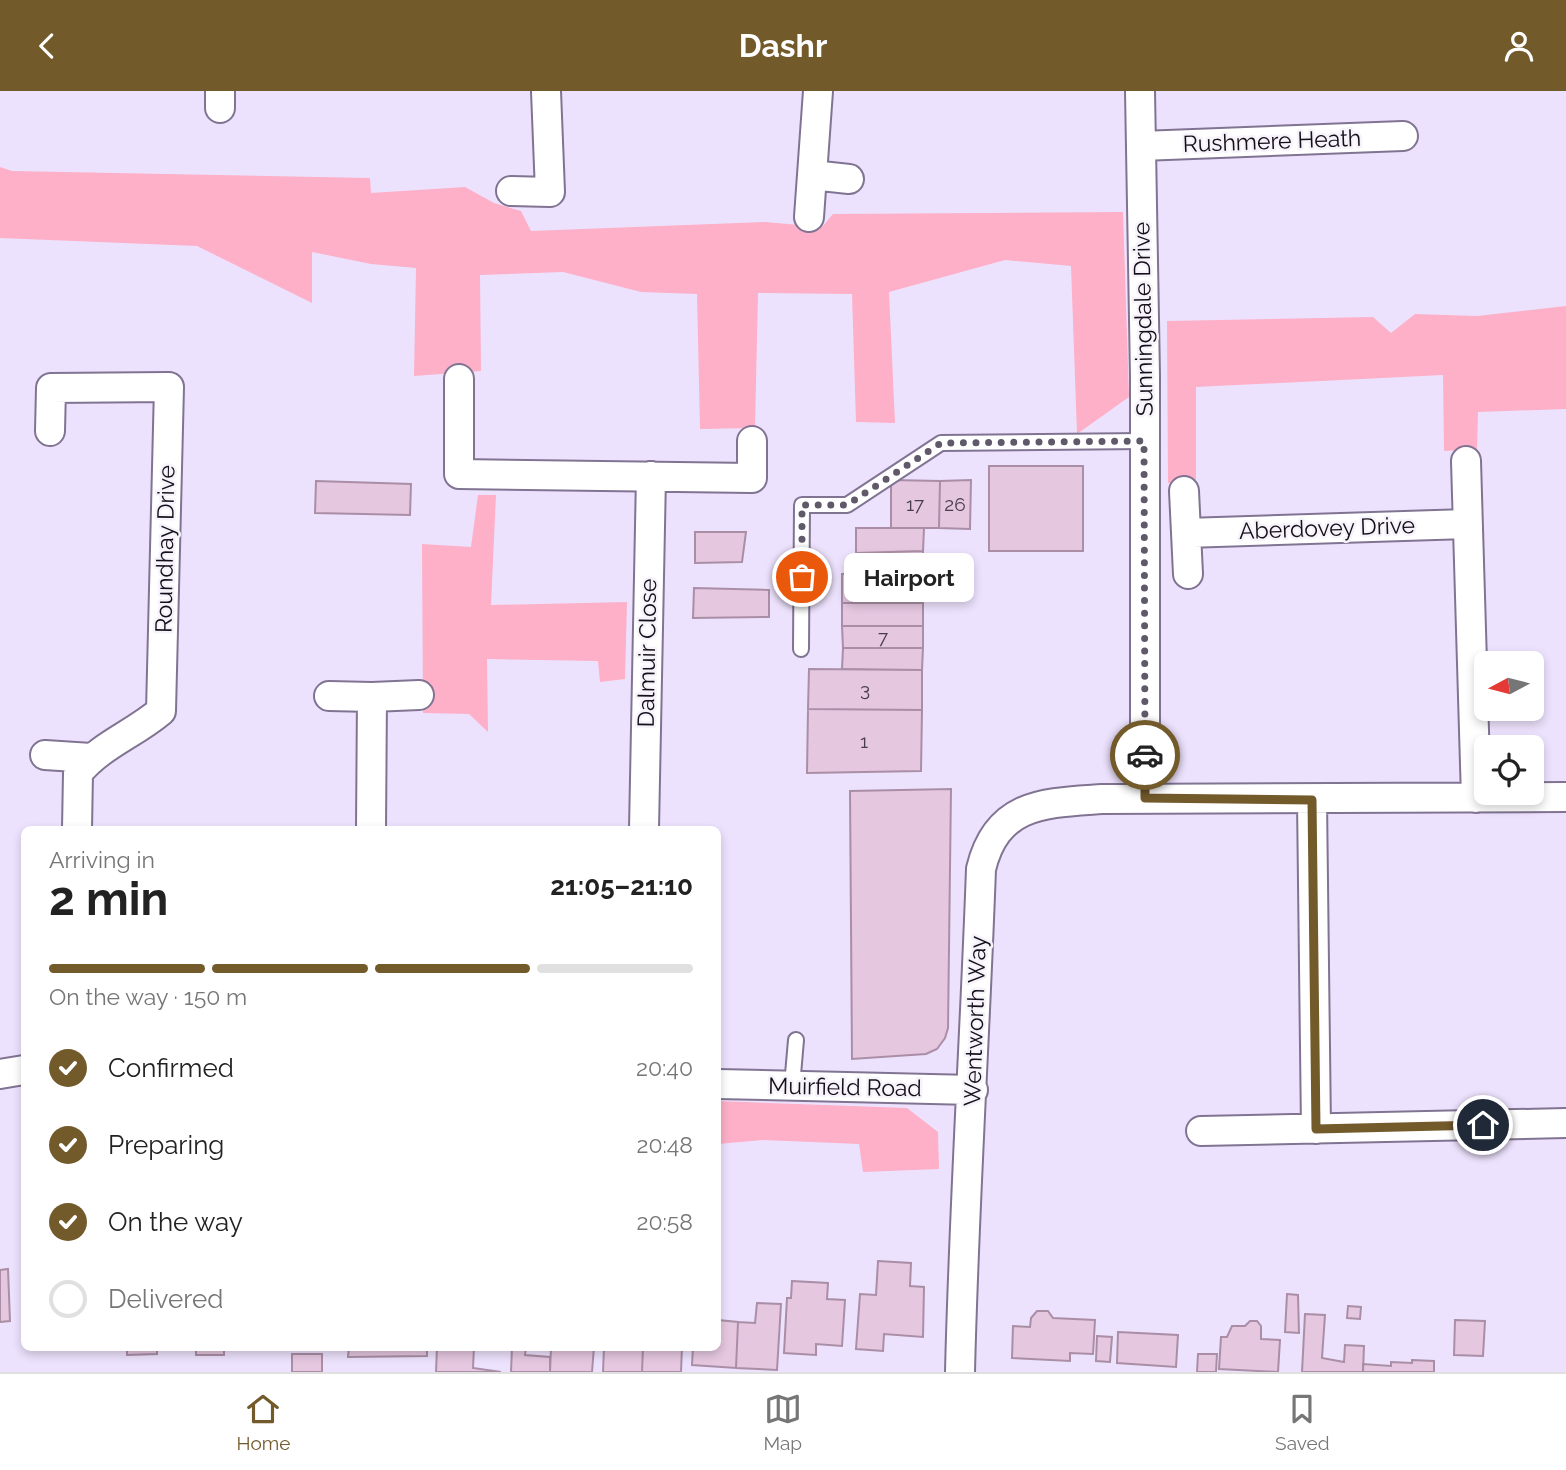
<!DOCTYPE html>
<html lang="en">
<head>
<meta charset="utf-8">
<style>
  :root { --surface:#fff; --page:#f6f6f6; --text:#222; --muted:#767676; --line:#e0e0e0; --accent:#725a2b }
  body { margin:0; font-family:Raleway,sans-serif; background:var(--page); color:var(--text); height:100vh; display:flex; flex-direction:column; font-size:26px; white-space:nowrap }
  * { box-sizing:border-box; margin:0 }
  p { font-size:23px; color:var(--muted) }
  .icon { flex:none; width:38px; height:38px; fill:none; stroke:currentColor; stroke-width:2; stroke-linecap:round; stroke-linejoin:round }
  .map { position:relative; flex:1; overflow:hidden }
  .side { position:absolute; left:21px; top:735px; width:700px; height:525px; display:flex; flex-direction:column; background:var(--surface); border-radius:10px; box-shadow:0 4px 10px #0003 }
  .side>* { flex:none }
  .needle { width:46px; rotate:263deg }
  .controls { position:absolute; left:1474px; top:560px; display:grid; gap:14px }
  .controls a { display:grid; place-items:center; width:70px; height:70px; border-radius:10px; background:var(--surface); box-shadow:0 4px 10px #0003; font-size:35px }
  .pin { position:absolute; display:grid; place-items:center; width:60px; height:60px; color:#fff; margin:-30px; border:4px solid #fff; border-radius:50%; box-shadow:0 2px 7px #0007 }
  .courier { position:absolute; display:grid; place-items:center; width:70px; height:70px; margin:-35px; border:5px solid #725a2b; border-radius:50%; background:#fff; color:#222; box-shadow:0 2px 9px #0007 }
  .bubble { position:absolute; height:49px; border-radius:10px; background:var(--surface); box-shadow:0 4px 10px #0003; font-size:23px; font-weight:700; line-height:49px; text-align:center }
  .overview em { font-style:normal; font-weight:700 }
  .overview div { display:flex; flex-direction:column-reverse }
  .overview { display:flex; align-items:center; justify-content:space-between; height:119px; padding:0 28px }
  h1 { font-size:46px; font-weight:700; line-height:52px }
  .bar { display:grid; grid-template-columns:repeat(4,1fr); gap:10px 7px; align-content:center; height:84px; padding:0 28px }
  .bar i { height:9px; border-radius:5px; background:var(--line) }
  .bar .selected { background:var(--accent) }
  .bar p { grid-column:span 4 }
  ol { padding:0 28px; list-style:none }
  li { display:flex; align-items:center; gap:21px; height:77px }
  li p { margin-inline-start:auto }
  li .icon { padding:7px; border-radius:50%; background:var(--accent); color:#fff; stroke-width:4 }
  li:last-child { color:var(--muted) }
  li i { width:38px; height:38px; border:4px solid var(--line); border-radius:50% }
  header { display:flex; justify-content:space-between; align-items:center; height:91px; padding:0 28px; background:var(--accent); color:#fff; font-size:32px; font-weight:700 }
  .menu { display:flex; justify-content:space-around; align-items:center; height:98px; border-top:2px solid var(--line); background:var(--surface); font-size:19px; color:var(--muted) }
  .menu a { display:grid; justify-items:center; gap:4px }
  .menu .selected { color:var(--accent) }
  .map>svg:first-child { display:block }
</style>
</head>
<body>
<header><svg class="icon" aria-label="back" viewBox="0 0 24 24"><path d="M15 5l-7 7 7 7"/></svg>Dashr<svg class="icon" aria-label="person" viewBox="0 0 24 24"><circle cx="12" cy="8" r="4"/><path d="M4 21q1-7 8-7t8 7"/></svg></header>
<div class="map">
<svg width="1566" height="1281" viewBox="0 0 1566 1281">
  <rect width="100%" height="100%" fill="#ede2fd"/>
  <!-- green -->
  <path fill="#fdb0c8" d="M0,76l12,4 358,7 1,15 94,-6 29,16 27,8 10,20 234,-9 57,5 11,-13 290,-2 6,185 -52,37 -6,-168 -66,-6 -116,32 6,131 -39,-1 -4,-128 -94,-1 -3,135 -55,1 -3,-135 -56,-2 -78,-20 -83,3 1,96 -67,5 2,-108 -45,-4 -59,-12v51l-115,-57 -197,-8z
    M1566,215v103l-88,3 -1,37 -33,2 -1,-76 -247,12v96h-28l-1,-162 206,-4 18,16 24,-19 62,2z
    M478,404h18l-5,110 136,-3 -2,77 -25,3 -2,-21 -111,-2 1,73 -19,-18 -46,-1 -1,-169 49,3z
    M718,1010l189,7 31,24 1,37 -76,3 -4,-28 -96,-4 -45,4z"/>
  <!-- building -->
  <path fill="#e5c7e0" stroke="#aa8ea6" stroke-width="2" d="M989,375h94v85h-94z
    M891,389l49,1 -1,47h-48z
    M971,389l-1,49 -31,-1 1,-47z
    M316,390l95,3 -1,31 -95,-2z
    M856,437h68l-1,23 -67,2z
    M695,441h51l-4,30 -47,1z
    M923,460v22l-67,1v-21z
    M923,482v30h-81v-29z
    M694,497l75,2v27l-76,1z
    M842,512h81v23h-81z
    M842,535h81v22h-80z
    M843,557h80l-1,22 -80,-1z
    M809,578l113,1v40l-114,-1z
    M808,618l114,1 -1,61 -114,2z
    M951,698l-3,239 -3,10 -8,11 -11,5 -74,5 -2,-268z
    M878,1170l33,2 -1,23 14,1 -1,50 -39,-3 -1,17 -27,-2 4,-55 16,1z
    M8,1178l2,52 -10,1v-52z
    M792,1190l36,2 -1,16 18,1 -3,46 -26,-2v11l-32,-2 3,-55h4z
    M1287,1203l11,1 1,38 -14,-1z
    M757,1212l24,1 -4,66 -41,-2 2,-46 17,1z
    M1348,1215l13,1 -1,12 -13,-1z
    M1037,1220h11l5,7 42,2 -2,34 -23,-1v8l-58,-3 1,-32 17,1 1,-9z
    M1305,1223l20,1 -3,43 22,4 1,-17 19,1 -1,26h-61z
    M718,1229l20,2 -2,46 -44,-3 1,-18h25z
    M1455,1229l30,1 -2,35 -29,-1z
    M1250,1230h7l4,5v13l19,1 -2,32 -59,-3 2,-32h6l5,-11h13z
    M1118,1241l60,3 -2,32 -59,-4z
    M1097,1245l15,1 -2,25 -14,-1z
    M127,1256h46v2h-16v5l-30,1z
    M224,1256v8h-28v-7l-23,1z
    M349,1256h78v9l-79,1z
    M437,1256h37l-1,21 28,4h-65z
    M512,1256h14l-1,8 25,2v15h-39z
    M551,1256h43l-2,25h-42z
    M604,1256h39l-1,25h-39z
    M643,1256h39l-1,25h-39z
    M292,1263h30v18h-30z
    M1198,1263h19l-1,18h-19z
    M1412,1269l22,1v11h-71v-8l28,2v-4l21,1z"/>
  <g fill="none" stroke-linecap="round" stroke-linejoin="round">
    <!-- service casing -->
    <g stroke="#807492" stroke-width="18">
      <path id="service" d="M801,558l1,-144h45l94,-62 203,-2
        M792,995l4,-46"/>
    </g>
    <!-- minor casing -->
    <g stroke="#807492" stroke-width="32">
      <path id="minor" d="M220,0v17
        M1140,0l5,285v422
        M1141,55l262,-10
        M812,84l37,4
        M511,100l39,1 -4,-101
        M809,126l9,-126
        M459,288v95l293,4v-37
        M50,340l1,-43 118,-1 -8,324c-27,23 -60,34 -83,62l-1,56
        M1466,370l10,337
        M1184,400l4,83
        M1186,442l281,-9
        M329,605l43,1 -1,132
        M372,606l47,-2
        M45,664l46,3
        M1312,709l4,329
        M644,738l7,-353
        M0,983l24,-4
        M718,993l255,6
        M1201,1040l365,-8
        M960,1281c4,-168 15,-336 21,-503 16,-67 64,-66 121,-70l464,-2"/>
    </g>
    <!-- service -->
    <use href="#service" stroke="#fff" stroke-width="14"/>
    <!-- minor -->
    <use href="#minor" stroke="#fff" stroke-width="28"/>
  </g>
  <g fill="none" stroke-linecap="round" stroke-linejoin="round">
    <!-- done -->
    <path stroke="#605969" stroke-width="7" stroke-dasharray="0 12.6" d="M802,486v-72h45l94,-62 203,-2 1,314"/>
    <!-- route -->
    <path stroke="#725a2b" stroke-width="9" d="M1145,664v43l167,2 4,329 167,-4"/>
  </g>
  <g text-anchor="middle" stroke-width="5" stroke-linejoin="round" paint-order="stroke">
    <!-- number labels -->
    <g font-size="19" fill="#483d4c">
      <text x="915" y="420">17</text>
      <text x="955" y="420">26</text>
      <text x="883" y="553">7</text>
      <text x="865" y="605">3</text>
      <text x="864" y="657">1</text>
    </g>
    <!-- street labels -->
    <g font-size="23" fill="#140f1a" stroke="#f6f3fa">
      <text transform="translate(1272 50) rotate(-2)" y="8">Rushmere Heath</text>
      <text transform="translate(1143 228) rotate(-91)" y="8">Sunningdale Drive</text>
      <text transform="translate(1327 437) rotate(-2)" y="8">Aberdovey Drive</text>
      <text transform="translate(165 458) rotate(-89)" y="8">Roundhay Drive</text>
      <text transform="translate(647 562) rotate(-89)" y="8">Dalmuir Close</text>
      <text transform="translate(975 930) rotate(-88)" y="8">Wentworth Way</text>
      <text transform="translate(845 996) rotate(1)" y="8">Muirfield Road</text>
    </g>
  </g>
</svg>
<div class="controls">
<a><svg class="needle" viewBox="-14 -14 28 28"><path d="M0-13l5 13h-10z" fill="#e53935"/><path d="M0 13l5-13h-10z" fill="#767676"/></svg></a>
<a><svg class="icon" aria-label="locate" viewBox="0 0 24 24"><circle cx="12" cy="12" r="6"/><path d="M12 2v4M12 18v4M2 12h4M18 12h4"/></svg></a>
</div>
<div class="pin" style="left:802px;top:486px;background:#ea580c"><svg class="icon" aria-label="bag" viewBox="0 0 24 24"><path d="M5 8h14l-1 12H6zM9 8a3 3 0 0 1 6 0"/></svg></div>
<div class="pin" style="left:1483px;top:1034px;background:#1f2937"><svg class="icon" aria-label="home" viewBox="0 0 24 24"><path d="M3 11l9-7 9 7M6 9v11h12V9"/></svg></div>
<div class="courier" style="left:1145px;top:664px"><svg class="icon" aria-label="car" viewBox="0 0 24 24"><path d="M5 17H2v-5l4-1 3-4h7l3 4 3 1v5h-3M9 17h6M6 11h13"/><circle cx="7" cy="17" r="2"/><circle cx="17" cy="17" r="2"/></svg></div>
<div class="bubble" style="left:844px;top:462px;width:130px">Hairport</div>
<section class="side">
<div class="overview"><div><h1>2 min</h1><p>Arriving in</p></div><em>21:05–21:10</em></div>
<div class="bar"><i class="selected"></i><i class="selected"></i><i class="selected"></i><i></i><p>On the way · 150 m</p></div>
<ol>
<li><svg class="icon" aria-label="check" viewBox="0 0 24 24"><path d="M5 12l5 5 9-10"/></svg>Confirmed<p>20:40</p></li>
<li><svg class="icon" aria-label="check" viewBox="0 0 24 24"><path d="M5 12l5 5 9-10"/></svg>Preparing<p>20:48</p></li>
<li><svg class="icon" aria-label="check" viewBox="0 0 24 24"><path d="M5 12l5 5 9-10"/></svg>On the way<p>20:58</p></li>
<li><i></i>Delivered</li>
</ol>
</section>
</div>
<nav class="menu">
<a class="selected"><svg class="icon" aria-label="home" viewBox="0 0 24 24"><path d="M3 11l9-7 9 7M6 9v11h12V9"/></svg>Home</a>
<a><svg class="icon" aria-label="map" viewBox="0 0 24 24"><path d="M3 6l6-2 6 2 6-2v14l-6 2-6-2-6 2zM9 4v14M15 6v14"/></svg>Map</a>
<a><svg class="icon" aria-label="saved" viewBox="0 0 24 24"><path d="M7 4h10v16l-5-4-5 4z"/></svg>Saved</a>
</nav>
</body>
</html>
